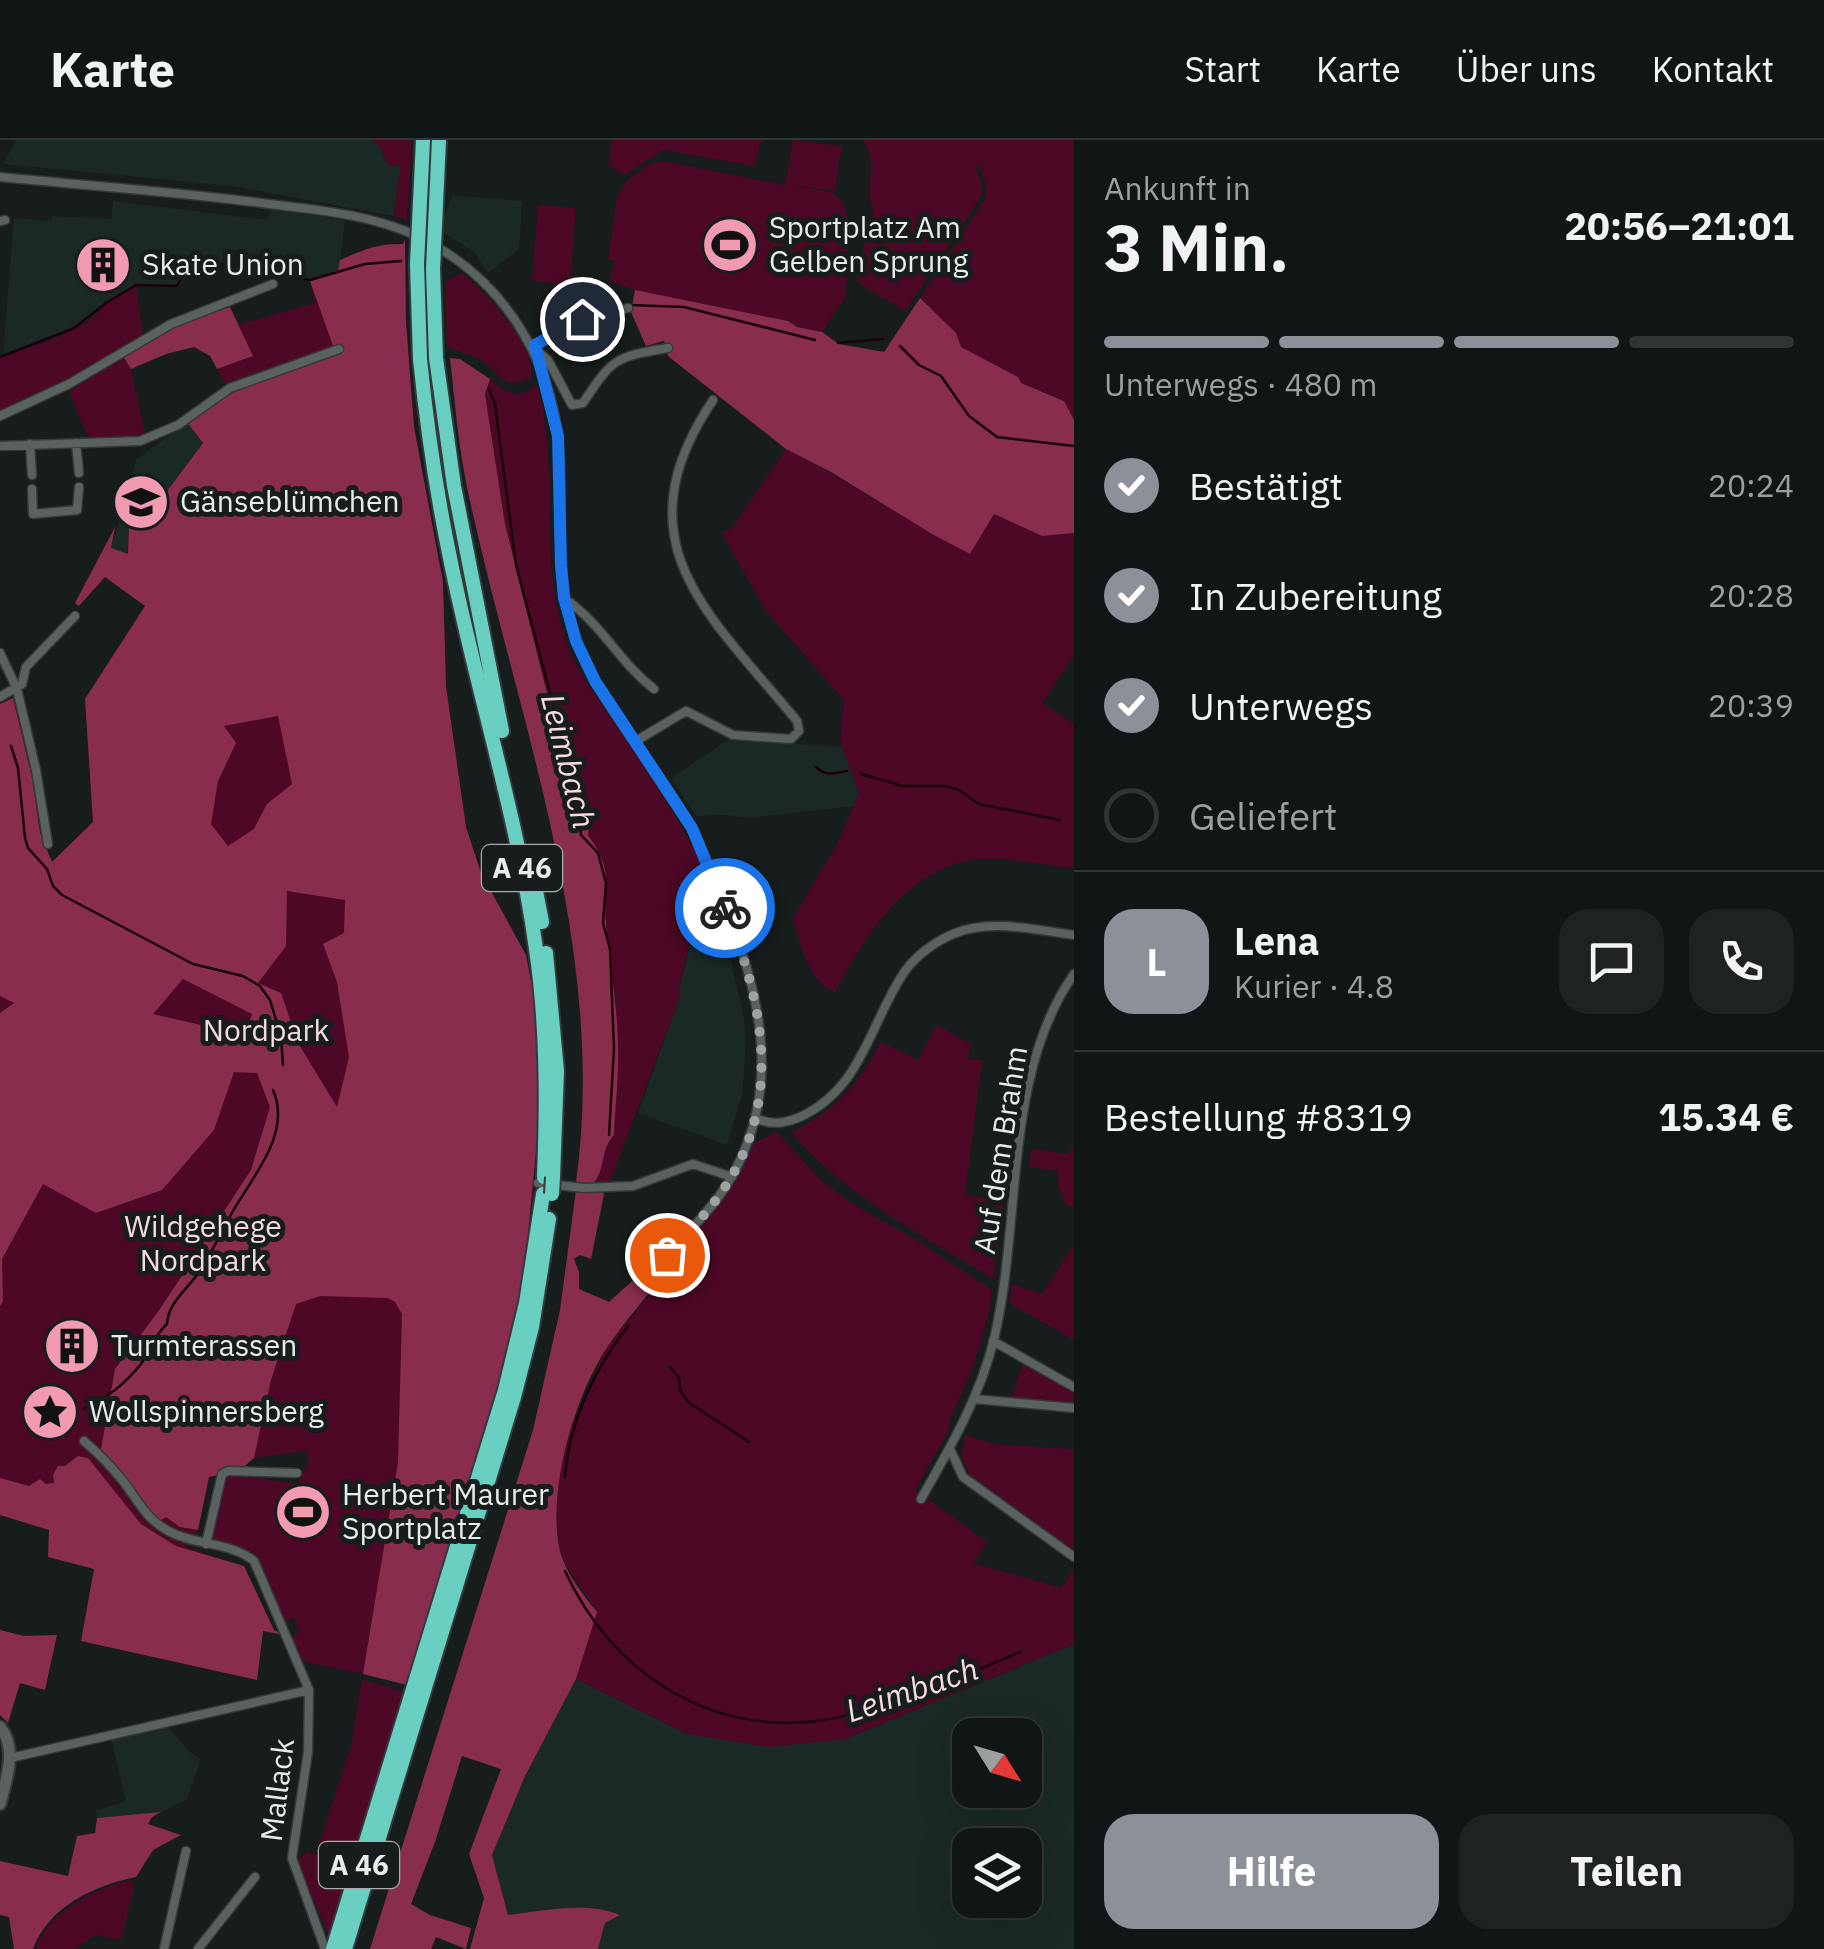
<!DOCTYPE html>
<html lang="de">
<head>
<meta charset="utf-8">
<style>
  :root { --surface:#101615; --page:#1e2322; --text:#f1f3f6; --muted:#9c9fa0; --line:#303534; --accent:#8c9099 }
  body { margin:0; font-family:"IBM Plex Sans",sans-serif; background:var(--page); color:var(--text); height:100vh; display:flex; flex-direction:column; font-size:38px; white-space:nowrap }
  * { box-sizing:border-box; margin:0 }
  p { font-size:32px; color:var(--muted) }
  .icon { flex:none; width:55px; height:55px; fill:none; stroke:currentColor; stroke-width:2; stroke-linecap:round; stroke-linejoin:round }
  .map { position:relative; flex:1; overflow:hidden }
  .details { display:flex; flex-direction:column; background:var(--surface); width:750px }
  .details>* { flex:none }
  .needle { width:65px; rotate:127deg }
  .controls { position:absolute; left:952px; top:1578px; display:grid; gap:20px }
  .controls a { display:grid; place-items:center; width:90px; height:90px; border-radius:20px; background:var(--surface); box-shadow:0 10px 40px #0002,0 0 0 2px var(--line); font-size:50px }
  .pin { position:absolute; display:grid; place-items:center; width:85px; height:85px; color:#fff; margin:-42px; border:5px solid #fff; border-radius:50%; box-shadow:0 2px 10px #0007 }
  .courier { position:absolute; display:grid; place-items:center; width:100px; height:100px; margin:-50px; border:8px solid #1a73e8; border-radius:50%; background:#fff; color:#222; box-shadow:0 2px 12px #0007 }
  .overview em { font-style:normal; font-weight:800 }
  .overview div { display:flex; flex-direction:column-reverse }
  .overview { display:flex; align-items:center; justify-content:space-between; height:170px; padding:0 30px }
  h1 { font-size:65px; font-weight:800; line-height:75px }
  .bar { display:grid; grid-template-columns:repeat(4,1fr); gap:15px 10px; align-content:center; height:120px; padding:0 30px }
  .bar i { height:12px; border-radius:8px; background:var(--line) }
  .bar .selected { background:var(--accent) }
  .bar p { grid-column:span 4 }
  .line { display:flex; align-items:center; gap:25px; padding:0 30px; border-top:2px solid var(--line) }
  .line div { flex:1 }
  .round { display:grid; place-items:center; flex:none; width:105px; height:105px; border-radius:30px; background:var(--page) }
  ol { padding:0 30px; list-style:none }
  li { display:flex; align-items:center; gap:30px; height:110px }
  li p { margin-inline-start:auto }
  li .icon { padding:10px; border-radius:50%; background:var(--accent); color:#fff; stroke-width:4 }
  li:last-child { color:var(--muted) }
  li i { width:55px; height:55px; border:5px solid var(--line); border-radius:50% }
  .cta { display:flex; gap:20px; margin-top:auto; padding:20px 30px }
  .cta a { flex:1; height:115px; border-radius:30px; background:var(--accent); color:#fff; font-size:40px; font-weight:800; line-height:115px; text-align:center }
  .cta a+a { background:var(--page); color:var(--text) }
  header { display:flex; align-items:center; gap:60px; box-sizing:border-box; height:140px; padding:0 50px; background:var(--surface); border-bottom:2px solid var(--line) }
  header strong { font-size:48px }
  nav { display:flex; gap:55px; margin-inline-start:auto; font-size:35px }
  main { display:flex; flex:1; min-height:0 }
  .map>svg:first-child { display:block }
</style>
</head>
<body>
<header>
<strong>Karte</strong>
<nav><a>Start</a><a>Karte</a><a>Über uns</a><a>Kontakt</a></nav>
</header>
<main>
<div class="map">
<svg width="1074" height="1809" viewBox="0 0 1074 1809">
  <rect width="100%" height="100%" fill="#161d1c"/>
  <!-- built -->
  <path fill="#1a2926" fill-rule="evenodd" d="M16,0h356l7,5 9,20 12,1 -6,50 -163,-30 -228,-22z
    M453,55l69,6 -3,48 -31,24 -14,-21 -35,-22z
    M113,61l153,19 6,-12 73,12 -6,50 -29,11 -116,-21 -16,27 -43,-2 -30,17 -19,18 -29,15 -54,19 11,-136 37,3 1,-5 60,3z
    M187,282l16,21 -65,88 -9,-6 -2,29 -16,-6 25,-88z
    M728,600l116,7 15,46 -6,13 -104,12 -22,-3 -31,1 -25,-38z
    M703,756l2,6 9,1 11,35 18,74 3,29 -4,54 -15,50 -89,-32 43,-119 -3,-2z
    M1074,1504v305h-476l7,-26 13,-8 -41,-7 -69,7 -16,-60 33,-79 51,-97 111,55 158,5zM970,1595h55v55h-55zM970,1705h55v55h-55z
    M167,1585l22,27 12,7 -14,40 -26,13 -64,6 -1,-7 30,-10 -15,-62z"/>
  <!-- green -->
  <path fill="#4c0824" d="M372,0h40l-5,80 -13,-4 6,-50 -12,-1 -9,-20z
    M612,0h153l-5,4 -6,22 -91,-16 -38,25 -16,-9z
    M793,0l49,6 -7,45 -44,-6 43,8 10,11 4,17 -2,75 -24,36 -25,-5 -9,-6 -140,-26 -38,-14 4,-20 -6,-2 9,-62 9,-16 24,-17 12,-3 123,24z
    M863,0h211v280l-10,-20 -43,-17 -3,-6 -58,-30 -4,-14 -36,-35 65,-99 1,-16 -8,-19 -3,4 6,13v16l-76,114 -45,-27 -4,-7 17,-68c-9,-24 6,-48 -10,-69z
    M538,65l38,3 -6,76 -38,-3z
    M405,99l1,83 8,105 29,155 3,105 20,140 15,46 45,82 8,241 -171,478 -62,-13 -10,-24 8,-5 -5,-14 -10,4 -32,-70 -41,-13 12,-60 4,-5 72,10 5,-15 4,-1 -1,-17 -56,7 -6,9 -36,10 -11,53 -10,18 56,18 30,64 8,2 -19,-1 -6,49 -176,-39 13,-73 -46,-11 1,-27 -49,-15v-811l13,-6 19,80 8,55 12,29 41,-40 -8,-123 60,-93 -40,-29 -26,29 -4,-3 40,-76 -4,21 17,6 1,-30 9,6 65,-87 -16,-21 46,-30 106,-39 -7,-7 -106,40 -9,-17 36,-13 -16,-31 78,-22 -5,-22 28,-11 2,-10c22,-10 39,-17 63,-16z
    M462,133c25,20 72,71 70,104 -31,15 -29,-4 -52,-17 -10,-6 -21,-9 -33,-13l-2,-65z
    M136,146l7,52 -97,56 -46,18v-54l57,-20 31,-16 18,-18z
    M123,216l8,13 14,66 -55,6 -21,-49z
    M490,239c15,14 29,21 47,6 25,86 -2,182 33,266 11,26 29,49 44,72 35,52 70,101 95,158l-10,23 -21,88 3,2 -72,190h-16c13,-14 7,-35 21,-49 1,-28 5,-58 4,-86 0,-42 -8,-84 -12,-125 -4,-41 10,-50 -18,-89l2,-14 -14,-32 -31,-104 -40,-161 -20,-130z
    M786,309c64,32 121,73 184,105l24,-40 48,22 32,-3v122l-32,48 32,21v144c-33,-3 -75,-13 -107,-7 -64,13 -104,78 -132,132 -29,-15 -33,-46 -42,-75l44,-74 22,-51 -19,-51 4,-42 -78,-89 -45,-79 10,-3z
    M936,885l35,19 -3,15 14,1 -17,135 39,6 -11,78c-70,-44 -148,-83 -202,-147 43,-20 68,-48 90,-90l37,18z
    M777,992l44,48 27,21 73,42 71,47 -4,27 -16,53 -22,49 -2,13 -33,58 72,52 -14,21 89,25 12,-21v77l-229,95 -77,8 -81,-13 -111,-55 21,-67 -32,-48 -6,-18 -3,-56 13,-56 37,-86 65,-80 12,-27 47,-53 24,-45z
    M1074,1005v62l-8,-1 -8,-22 1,-13 -30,-4 2,-18 37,5z
    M1074,1104v96l-65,-37 3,-19 30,10z
    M1023,1222l51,29v15l-63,-5z
    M966,1295l28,9 80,5v102l-105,-77 -8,-19z
    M362,1539l42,13 -75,244 -32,-76 10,-8 9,2 35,-108z
    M132,1741l2,7 -13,52 -26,-5 -19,14h-40c11,-36 60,-63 96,-68z"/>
  <!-- forest -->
  <path fill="#882d4d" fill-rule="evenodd" d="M405,99l1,83 8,105 29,155 3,105 20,140 15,46 45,82 11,59 3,96 -16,166 -28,127 -89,282 -44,-11 35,-212 4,-148 -7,-12 -7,-4 -68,-2 -24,8 -25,76 -17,78 -14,12 -31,7 -11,53 -18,-3 -14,-10 -9,6 -57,-68 15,-86 45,-60 91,-139 19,-63 -13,-34 -23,-1 -20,58 -52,60 -66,23 -53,-29 -41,75 1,42 -3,5v-293l14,-10 -14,-7v-292l13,-6 19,80 8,55 12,29 41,-40 -8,-123 60,-93 -40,-29 -26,29 -4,-3 40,-76 -4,21 17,6 1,-30 9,6 65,-87 -16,-21 46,-30 106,-40 -6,-6 -23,-65 28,-11 2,-10c22,-10 39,-17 63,-16zM278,576l14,68 -25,20 -13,25 -26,17 -17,-22 7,-43 18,-38 -12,-17zM287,751l58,9 -1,33 -21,11 14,38 12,75 -12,50 -39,-64 -17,-50 -23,-10 28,-37zM183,839l69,35 -7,21 -92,-21z
    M635,150l153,31 9,6 25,5 17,12 45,8 36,-54 36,35 5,14 57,30 3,6 43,18 10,19v113l-32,3 -48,-22 -24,40 -38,-20 -101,-62 -45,-23 -118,-93 -4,-15 -18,5 -15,-34z
    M230,167l23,49 -36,13 -7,-13 -16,-9 -28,7 -35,15 -8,-13 46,-28z
    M450,218l10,1 30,20 -5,15 20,130 40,161 31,104 14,32 -2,14c28,39 14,48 18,89 4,41 12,84 12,125 1,29 -3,58 -4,86 -14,14 -8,35 -21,49l-17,-1c32,-232 -57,-459 -106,-682 -11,-47 -15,-96 -20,-143z
    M576,1050l25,1 3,3 -13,65 -11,-4 -6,4 5,13v17l30,13 43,-39 12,3 2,7c-20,24 -41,48 -58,73 -33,49 -60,141 -49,200 4,24 23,47 38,66l-21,67 -51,97 -33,79 16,60c36,-4 77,-14 112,0l-15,8 -7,26h-128l14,-51 -15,-44 32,-85 -39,-13 -27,86 -24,62 19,11 41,13 -5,21 -30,-12 -5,12h-61l163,-519 27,-120z
    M78,1316l10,2 53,66 35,22 68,20 30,64 10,5 -21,-4 -6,49 -176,-39 13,-72 -46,-12 1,-27 -49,-15v-37l29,8 11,-7 6,5 8,-1 -1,-8 5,-9h7z
    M0,1490l24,6 33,-1 -12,55 -25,-7 -12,40 -8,-8z
    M161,1672l-9,5 -4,7 33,11 -28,15 -17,27c-41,8 -88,30 -103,72h-19l-5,-32 -9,-2v-54l68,15 9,-40 18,-3 2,-15z"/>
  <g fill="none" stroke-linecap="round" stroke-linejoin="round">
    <!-- stream -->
    <path stroke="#1b020a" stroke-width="2.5" d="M630,165l54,2 131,33
      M838,203l45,-4
      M900,206l19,19 22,11 28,40 28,21 77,9
      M0,217l74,-29 32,-25 30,-18 41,1 15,-27 118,21 55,-16 36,-3
      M489,249l6,15 21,161 60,226 5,44 17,18 8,30 -3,40 7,26 4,99 -5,87
      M11,606l7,22 7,70 3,10 19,21 6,17 9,9 131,69 50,12 17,10 10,14 11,36 2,29
      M816,627c10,10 19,6 31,4
      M861,634l42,12h42l14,4 20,14 81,16
      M670,1227l9,11 1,12 8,12 61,40
      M84,1269c24,-12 40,-24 57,-45 10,-14 14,-30 26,-40 1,-22 21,-35 32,-52 14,-21 22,-40 34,-61 20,-35 59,-78 40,-121
      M565,1337c4,-54 30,-110 64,-152
      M565,1431c46,99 139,163 252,150 59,-7 146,-45 203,-69"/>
    <!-- minor casing -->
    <g stroke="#353939" stroke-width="11">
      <path id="minor" d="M0,37c90,9 180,15 269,27 51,6 104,11 150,33
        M0,81l5,-1
        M432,104c79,44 125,127 128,218 1,57 -4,116 14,172 20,61 68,114 102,168 22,33 36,72 51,109 37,92 55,187 -1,275 -16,25 -39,47 -59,69
        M628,168l-46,11 -47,26 1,11 5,-2 7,6 24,45 11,-2c30,-45 31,-46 85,-55
        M0,276l69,-32 102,-60 102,-40
        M76,303l3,30
        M30,304l2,31
        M0,306l140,-5 38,-16 52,-37 109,-39
        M32,349l1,25 44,-4 2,-23
        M565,459c38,26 53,62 89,90
        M0,513l17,36 19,81 12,74
        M0,557l22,-13 4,-17 49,-51
        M636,601l50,-30 47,24 58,4 8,-8 -2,-10c-90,-109 -179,-179 -84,-321
        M756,978c15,8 29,5 44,-1 63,-29 70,-95 105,-146 12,-16 30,-29 48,-37 36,-16 83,-4 121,1
        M538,1043l46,5 49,-2 60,-22 39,13
        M993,1201l81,46
        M974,1259l100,9
        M84,1301c14,12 27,25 39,40 14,18 22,36 42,48 27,17 65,12 89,32l55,129 -1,62 -16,106 33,91
        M950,1309l13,28 111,80
        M921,1359c29,-51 59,-102 73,-160 28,-116 9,-265 80,-365
        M206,1404l16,-70 6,-3 69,2
        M10,1618l299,-68
        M164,1809l22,-98
        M198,1809l57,-72"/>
    </g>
    <!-- secondary casing -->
    <g stroke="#353939" stroke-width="15">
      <path id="secondary" d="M0,1587c18,21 6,53 0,77"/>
    </g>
    <!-- motorway casing -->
    <g stroke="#353939" stroke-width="18">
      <path id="motorway" d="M436,218l18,128 48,245
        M420,219c7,69 17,137 31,204 26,129 67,255 85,386 11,76 11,152 8,228
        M529,715l13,67
        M546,813l11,118 -4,105
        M333,1809l172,-559 21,-87 17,-109
        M345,1809l169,-552 18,-70 17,-108"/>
    </g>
    <!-- minor -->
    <use href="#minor" stroke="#5a6260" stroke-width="8"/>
    <!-- secondary -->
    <use href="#secondary" stroke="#5a6260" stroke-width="11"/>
    <!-- motorway -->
    <use href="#motorway" stroke="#69cfc0" stroke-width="14"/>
    <!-- motorway-bridge casing -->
    <g stroke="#353939" stroke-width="18" stroke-linecap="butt">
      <path id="motorway-bridge" d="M436,218l-3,-89 6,-129
        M420,219l-3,-95 6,-124
        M552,1054l1,-17"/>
    </g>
    <!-- motorway-bridge -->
    <use href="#motorway-bridge" stroke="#69cfc0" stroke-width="14"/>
  </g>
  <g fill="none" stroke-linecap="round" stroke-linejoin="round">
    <!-- done -->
    <path stroke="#9ea4a3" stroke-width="10" stroke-dasharray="0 18" d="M667,1115c19,-21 40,-41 56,-65 61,-89 40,-189 2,-282"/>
    <!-- route -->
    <path stroke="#1a73e8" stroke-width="12" d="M582,179l-47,26 23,91 3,129 3,33 12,43 19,40 97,147 33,80"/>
  </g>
  <!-- icons -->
  <defs>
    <g id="stadium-disc" transform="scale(2.875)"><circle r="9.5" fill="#f19ab2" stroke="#161d1c"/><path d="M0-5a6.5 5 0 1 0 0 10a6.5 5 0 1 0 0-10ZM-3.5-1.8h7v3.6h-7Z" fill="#111"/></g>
    <g id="building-disc" transform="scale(2.875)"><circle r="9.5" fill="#f19ab2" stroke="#161d1c"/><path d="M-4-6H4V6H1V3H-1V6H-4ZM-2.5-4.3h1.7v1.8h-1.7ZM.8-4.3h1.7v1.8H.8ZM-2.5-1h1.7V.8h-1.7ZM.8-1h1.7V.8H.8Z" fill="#111"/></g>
    <g id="school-disc" transform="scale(2.875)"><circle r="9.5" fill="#f19ab2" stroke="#161d1c"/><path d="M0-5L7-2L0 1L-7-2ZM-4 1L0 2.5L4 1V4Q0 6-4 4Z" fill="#111"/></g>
    <g id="sight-disc" transform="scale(2.875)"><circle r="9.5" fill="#f19ab2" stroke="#161d1c"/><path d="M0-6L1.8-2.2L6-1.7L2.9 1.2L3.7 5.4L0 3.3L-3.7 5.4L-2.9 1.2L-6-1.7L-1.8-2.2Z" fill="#111"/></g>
  </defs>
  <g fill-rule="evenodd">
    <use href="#stadium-disc" x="730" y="105"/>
    <use href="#building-disc" x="103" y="125"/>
    <use href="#school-disc" x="141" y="362"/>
    <use href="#building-disc" x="72" y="1206"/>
    <use href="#sight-disc" x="50" y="1272"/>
    <use href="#stadium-disc" x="303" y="1372"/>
  </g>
  <g text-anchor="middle" stroke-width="10" stroke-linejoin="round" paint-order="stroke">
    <!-- shield labels -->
    <g fill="#161d1c" stroke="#a9aead" stroke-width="2.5">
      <rect x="482" y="705" width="80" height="46" rx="8"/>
      <rect x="319" y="1702" width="80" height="46" rx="8"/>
    </g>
    <g font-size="28" font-weight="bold" fill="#e8eceb">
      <text x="522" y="738">A 46</text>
      <text x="359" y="1735">A 46</text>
    </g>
    <!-- poi labels -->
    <g font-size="30" fill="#e8eceb" stroke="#161d1c" text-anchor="start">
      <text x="769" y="98">Sportplatz Am<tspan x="769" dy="34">Gelben Sprung</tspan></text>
      <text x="142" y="135">Skate Union</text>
      <text x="180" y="372">Gänseblümchen</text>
      <text x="111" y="1216">Turmterassen</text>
      <text x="89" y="1282">Wollspinnersberg</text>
      <text x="342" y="1365">Herbert Maurer<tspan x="342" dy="34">Sportplatz</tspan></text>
    </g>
    <!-- park labels -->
    <g font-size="30" fill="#f5d9e0" stroke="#161d1c">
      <text x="266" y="901">Nordpark</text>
      <text x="203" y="1097">Wildgehege<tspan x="203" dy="34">Nordpark</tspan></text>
    </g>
    <!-- street labels -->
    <g font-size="30" fill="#e8eceb" stroke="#161d1c">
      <text transform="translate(1001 1010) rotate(-81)" y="10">Auf dem Brahm</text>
      <text transform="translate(278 1650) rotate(-83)" y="10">Mallack</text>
    </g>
    <!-- water labels -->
    <g font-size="32" font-style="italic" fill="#f7dbe1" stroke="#161d1c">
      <text transform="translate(568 621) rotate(76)" y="11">Leimbach</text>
      <text transform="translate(912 1550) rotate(-19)" y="11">Leimbach</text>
    </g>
  </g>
</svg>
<div class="controls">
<a><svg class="needle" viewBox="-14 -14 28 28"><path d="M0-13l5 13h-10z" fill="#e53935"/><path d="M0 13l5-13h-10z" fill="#9c9fa0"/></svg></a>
<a><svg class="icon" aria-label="layers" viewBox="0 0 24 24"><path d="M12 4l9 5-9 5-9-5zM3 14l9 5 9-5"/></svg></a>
</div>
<div class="pin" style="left:667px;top:1115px;background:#ea580c"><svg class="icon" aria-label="bag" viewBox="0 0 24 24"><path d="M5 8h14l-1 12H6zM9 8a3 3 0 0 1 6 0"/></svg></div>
<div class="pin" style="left:582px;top:179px;background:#1f2937"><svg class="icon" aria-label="home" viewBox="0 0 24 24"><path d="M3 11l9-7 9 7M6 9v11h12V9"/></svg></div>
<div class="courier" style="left:725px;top:768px"><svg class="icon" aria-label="bike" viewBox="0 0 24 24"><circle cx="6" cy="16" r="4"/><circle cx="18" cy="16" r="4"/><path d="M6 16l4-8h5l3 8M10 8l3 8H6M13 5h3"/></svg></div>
</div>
<section class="details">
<div class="overview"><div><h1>3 Min.</h1><p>Ankunft in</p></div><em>20:56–21:01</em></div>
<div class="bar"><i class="selected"></i><i class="selected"></i><i class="selected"></i><i></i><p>Unterwegs · 480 m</p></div>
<ol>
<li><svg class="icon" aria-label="check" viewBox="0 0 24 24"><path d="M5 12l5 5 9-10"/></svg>Bestätigt<p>20:24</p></li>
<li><svg class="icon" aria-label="check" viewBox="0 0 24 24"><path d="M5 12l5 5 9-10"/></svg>In Zubereitung<p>20:28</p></li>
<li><svg class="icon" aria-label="check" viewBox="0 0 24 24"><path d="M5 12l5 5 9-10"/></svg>Unterwegs<p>20:39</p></li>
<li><i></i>Geliefert</li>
</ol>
<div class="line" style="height:180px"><b class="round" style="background:var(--accent);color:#fff">L</b><div><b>Lena</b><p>Kurier · 4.8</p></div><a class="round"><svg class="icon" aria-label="chat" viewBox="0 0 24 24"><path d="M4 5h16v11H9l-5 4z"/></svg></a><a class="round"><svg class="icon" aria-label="phone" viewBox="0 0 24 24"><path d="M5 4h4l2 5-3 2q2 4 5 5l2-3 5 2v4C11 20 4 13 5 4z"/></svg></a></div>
<div class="line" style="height:130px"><div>Bestellung #8319</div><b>15.34 €</b></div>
<div class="cta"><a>Hilfe</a><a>Teilen</a></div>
</section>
</main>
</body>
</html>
